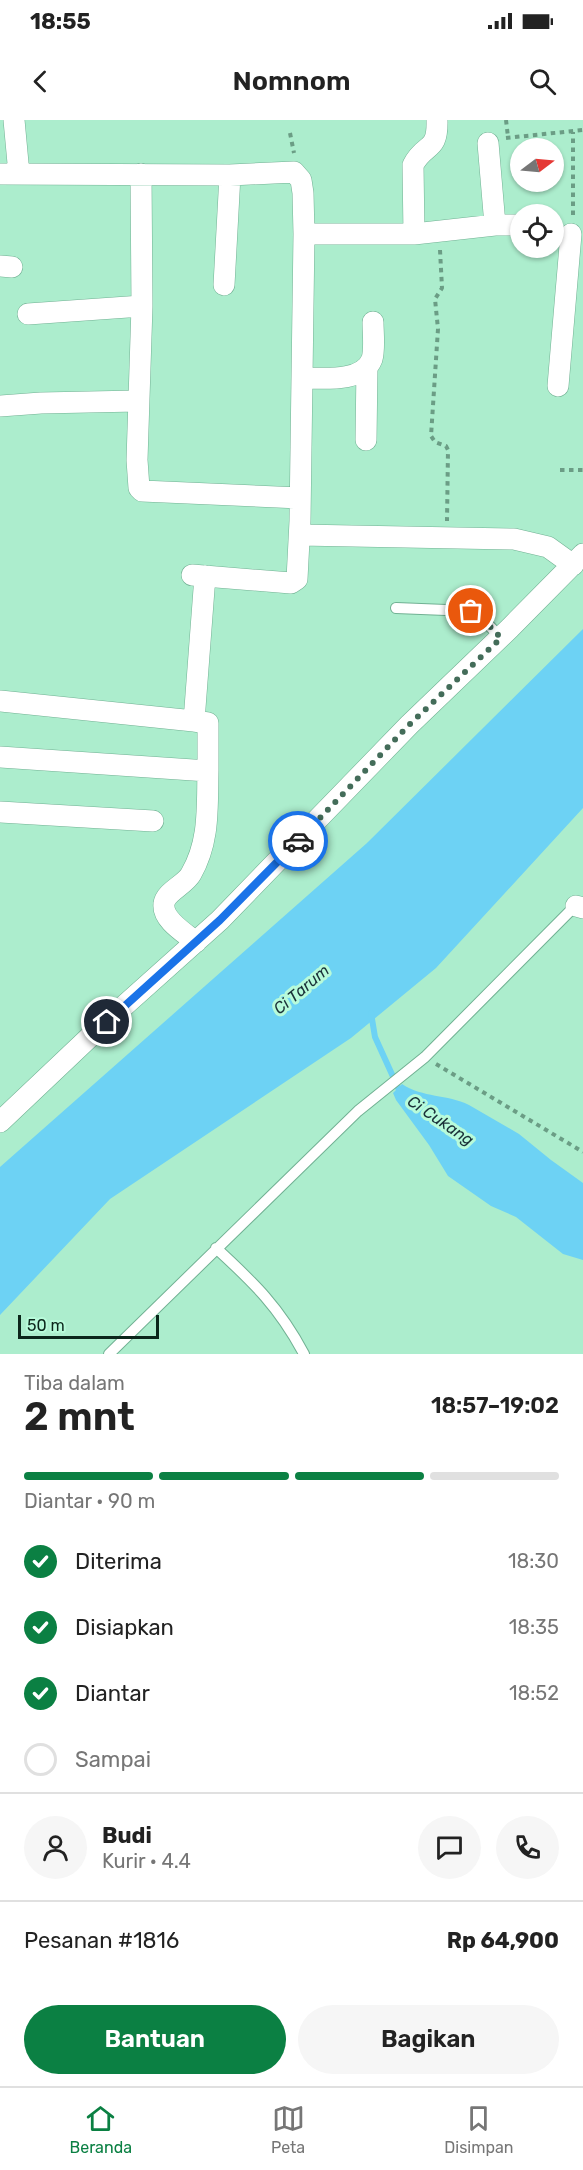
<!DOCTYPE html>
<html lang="id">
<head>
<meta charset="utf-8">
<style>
  :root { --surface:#fff; --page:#f6f6f6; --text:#222; --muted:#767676; --line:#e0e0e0; --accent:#0b8043 }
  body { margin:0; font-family:Rubik,sans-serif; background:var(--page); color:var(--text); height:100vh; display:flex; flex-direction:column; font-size:22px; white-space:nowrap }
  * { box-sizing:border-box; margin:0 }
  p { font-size:20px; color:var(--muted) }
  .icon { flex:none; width:33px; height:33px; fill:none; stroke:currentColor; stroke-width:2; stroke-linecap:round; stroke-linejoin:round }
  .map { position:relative; height:1234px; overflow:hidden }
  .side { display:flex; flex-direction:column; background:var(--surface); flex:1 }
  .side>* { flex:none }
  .needle { width:39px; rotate:74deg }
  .buttons { position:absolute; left:510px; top:18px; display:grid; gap:12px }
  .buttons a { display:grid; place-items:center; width:54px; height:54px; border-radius:50%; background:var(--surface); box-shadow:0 2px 4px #0004; font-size:30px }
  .scale { position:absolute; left:18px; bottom:15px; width:141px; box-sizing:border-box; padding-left:6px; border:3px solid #0b261b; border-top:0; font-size:16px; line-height:21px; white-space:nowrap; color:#0b261b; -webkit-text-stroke:4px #b8fbda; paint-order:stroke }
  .pin { position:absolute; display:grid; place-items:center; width:51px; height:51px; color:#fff; margin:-26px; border:3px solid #fff; border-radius:50%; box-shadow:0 2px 6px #0007 }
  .courier { position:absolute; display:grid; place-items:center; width:60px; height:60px; margin:-30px; border:4px solid #1a73e8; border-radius:50%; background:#fff; color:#222; box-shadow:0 2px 8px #0007 }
  .headline em { font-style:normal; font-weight:600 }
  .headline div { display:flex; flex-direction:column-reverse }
  .headline { display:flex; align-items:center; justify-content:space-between; height:102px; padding:0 24px }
  h1 { font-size:39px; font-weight:600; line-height:45px }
  .bar { display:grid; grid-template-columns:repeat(4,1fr); gap:9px 6px; align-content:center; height:72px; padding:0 24px }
  .bar i { height:8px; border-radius:4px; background:var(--line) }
  .bar .active { background:var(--accent) }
  .bar p { grid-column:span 4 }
  .line { display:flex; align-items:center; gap:15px; padding:0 24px; border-top:2px solid var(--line) }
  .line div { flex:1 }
  .round { display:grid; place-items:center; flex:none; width:63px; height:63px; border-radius:32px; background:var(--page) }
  ol { padding:0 24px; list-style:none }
  li { display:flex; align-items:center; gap:18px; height:66px }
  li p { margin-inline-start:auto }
  li .icon { padding:6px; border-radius:50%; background:var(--accent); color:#fff; stroke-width:4 }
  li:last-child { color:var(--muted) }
  li i { width:33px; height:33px; border:3px solid var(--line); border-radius:50% }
  .button { display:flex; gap:12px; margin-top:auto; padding:12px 24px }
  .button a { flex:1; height:69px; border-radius:36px; background:var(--accent); color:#fff; font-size:24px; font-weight:600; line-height:69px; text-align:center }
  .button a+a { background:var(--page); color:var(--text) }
  .status { display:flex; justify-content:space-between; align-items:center; height:42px; padding:0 30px; background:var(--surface); direction:ltr }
  .status svg { height:16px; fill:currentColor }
  header { display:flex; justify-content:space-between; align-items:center; height:78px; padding:0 24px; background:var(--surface); font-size:27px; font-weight:600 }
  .tabs { display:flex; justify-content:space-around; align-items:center; height:84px; border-top:2px solid var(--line); background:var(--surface); font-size:16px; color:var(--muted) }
  .tabs a { display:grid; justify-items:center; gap:3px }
  .tabs .active { color:var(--accent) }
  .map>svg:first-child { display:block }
</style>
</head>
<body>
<div class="status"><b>18:55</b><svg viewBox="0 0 49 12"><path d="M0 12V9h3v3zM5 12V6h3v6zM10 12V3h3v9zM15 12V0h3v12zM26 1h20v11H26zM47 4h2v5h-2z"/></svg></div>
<header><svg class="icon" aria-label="back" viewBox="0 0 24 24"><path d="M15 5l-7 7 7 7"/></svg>Nomnom<svg class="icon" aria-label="search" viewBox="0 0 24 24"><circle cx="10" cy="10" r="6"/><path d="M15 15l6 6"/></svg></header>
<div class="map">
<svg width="583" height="1234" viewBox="0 0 583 1234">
  <rect width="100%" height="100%" fill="#acedcd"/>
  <!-- water -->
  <path fill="#6dd2f4" d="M583,509v179l-147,160 -85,70 -241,161 -110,116v-148l367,-324z
    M402,964c21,14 45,10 67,21l50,29 32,26 32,23v77l-20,-6 -47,-37 -25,-11 -43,-30 -19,-31 -33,-45 -3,-7z"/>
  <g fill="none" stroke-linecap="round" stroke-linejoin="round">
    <!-- stream -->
    <path stroke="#6dd2f4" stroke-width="6" d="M371,893l4,24 25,55 3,2"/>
    <!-- service casing -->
    <g stroke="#71b193" stroke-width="12">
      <path id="service" d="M396,488l75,3 9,5 21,22
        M216,1128c38,35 63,59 88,106
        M109,1234l249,-243 67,-54 153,-154"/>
    </g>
    <!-- minor casing -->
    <g stroke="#71b193" stroke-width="22">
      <path id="minor" d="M14,0l5,54
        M437,0c1,33 -12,22 -24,45l1,69 81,-9h25
        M488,23l7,82
        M0,54l230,1 64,-3 7,8 2,13 1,41 -4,287 -3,58 -6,4 -99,-8
        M141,54l1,132 -5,154 2,28 3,3 158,7
        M304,114h110
        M0,146l12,1
        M224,165l6,-110
        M28,194l114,-8
        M303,258c19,0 60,5 69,-19 3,-10 1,-26 1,-37
        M558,266l13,-152
        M0,286l41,-3 96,-2
        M366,320l1,-73
        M300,415l214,4 34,8 25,18
        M0,581l194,20 11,-145
        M0,637l208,14v-48l-14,-2
        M0,692l153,9
        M576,786l7,2
        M196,822c-11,-9 -34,-22 -32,-38 1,-12 21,-19 27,-30 19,-33 16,-67 17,-103
        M0,1002l96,-91 124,-111 189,-195 101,-97 73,-74"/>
    </g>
    <!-- path -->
    <path stroke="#6b9d85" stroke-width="4" stroke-dasharray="4.5 4.5" stroke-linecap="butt" d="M506,0l2,17
      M290,13l4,20
      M506,18l77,-8
      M573,95v-83
      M440,130l2,38 -7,11 3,30 -7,107 4,6 11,4 2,4 -1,71
      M560,350h23
      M436,944l147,88"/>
    <!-- service -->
    <use href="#service" stroke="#fff" stroke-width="10"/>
    <!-- minor -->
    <use href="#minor" stroke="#fff" stroke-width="21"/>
  </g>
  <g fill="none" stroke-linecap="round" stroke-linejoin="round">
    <!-- done -->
    <path stroke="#436c59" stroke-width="6" stroke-dasharray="0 10.8" d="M298,721l111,-116 92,-87 -21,-22 -9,-5"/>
    <!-- route -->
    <path stroke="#1a73e8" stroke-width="8" d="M107,902l113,-102 78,-79"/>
  </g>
  <g text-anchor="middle" stroke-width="6" stroke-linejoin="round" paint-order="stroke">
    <!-- water labels -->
    <g font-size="16" font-style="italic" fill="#1a3139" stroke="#b8fbda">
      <text transform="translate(301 869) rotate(-40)" y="6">Ci Tarum</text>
      <text transform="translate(441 1000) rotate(34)" y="6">Ci Cukang</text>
    </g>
  </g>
</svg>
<div class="buttons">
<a><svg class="needle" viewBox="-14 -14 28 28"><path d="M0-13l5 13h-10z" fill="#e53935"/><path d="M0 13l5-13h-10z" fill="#767676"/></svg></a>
<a><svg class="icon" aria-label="locate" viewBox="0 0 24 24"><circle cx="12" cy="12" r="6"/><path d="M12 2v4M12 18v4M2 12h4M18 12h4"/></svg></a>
</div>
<div class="scale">50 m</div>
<div class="pin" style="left:471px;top:491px;background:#ea580c"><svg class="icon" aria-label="bag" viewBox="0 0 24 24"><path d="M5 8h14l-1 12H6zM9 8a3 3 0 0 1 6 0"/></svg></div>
<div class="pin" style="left:107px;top:902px;background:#1f2937"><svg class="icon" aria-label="home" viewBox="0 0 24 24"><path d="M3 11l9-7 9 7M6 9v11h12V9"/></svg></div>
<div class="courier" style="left:298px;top:721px"><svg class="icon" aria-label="car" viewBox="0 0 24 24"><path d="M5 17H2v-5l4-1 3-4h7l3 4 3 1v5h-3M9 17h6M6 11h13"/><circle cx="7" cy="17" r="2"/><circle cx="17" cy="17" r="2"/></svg></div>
</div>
<section class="side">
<div class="headline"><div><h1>2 mnt</h1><p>Tiba dalam</p></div><em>18:57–19:02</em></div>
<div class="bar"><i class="active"></i><i class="active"></i><i class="active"></i><i></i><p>Diantar · 90 m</p></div>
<ol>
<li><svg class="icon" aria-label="check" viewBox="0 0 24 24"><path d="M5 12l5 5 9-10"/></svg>Diterima<p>18:30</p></li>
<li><svg class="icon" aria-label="check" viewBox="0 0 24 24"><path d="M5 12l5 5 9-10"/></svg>Disiapkan<p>18:35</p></li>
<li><svg class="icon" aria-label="check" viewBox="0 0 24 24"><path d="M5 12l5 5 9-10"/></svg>Diantar<p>18:52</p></li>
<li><i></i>Sampai</li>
</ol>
<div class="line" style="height:108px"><a class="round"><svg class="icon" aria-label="person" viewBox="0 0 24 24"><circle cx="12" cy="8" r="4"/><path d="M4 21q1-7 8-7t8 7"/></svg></a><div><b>Budi</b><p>Kurir · 4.4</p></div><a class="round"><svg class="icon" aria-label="chat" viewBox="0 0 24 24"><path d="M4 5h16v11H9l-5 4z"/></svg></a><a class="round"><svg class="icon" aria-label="phone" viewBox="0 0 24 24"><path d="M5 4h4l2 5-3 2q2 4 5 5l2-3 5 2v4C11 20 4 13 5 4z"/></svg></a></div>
<div class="line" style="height:78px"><div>Pesanan #1816</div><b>Rp 64,900</b></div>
<div class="button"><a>Bantuan</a><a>Bagikan</a></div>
</section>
<nav class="tabs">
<a class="active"><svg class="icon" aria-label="home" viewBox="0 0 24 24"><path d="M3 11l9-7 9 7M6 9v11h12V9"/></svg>Beranda</a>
<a><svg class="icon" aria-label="map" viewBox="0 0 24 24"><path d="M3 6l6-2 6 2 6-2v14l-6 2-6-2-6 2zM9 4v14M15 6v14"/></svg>Peta</a>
<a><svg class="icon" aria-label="saved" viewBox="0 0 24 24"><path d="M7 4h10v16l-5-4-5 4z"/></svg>Disimpan</a>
</nav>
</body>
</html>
